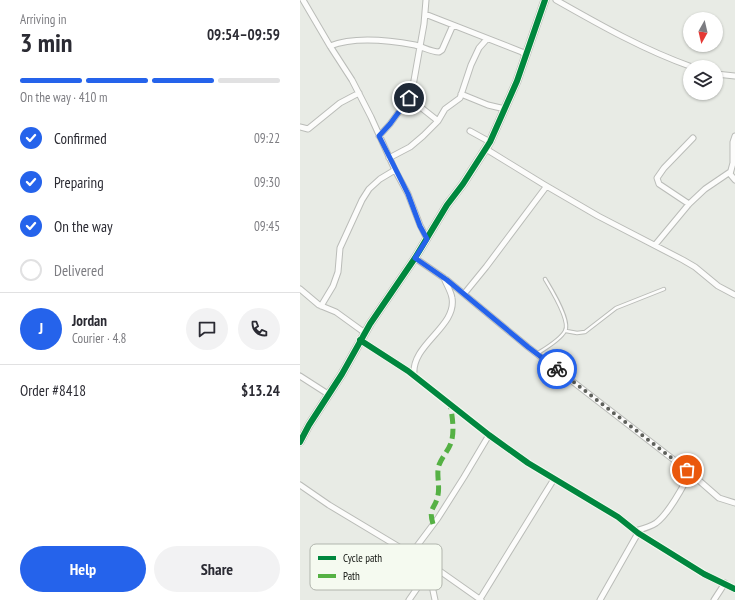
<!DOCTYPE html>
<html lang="en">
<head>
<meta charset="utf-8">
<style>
  :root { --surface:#fff; --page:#f2f2f3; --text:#2b2b33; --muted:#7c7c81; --line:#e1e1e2; --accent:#2563eb }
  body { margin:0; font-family:"PT Sans Narrow",sans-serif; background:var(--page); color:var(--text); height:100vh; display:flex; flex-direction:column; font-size:15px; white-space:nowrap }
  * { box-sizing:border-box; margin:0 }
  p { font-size:13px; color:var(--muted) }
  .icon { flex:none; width:22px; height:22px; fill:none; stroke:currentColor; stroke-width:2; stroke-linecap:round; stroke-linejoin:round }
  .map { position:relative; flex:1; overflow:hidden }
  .drawer { display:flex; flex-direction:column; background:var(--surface); width:300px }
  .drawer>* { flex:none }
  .needle { width:26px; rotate:188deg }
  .controls { position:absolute; left:383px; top:12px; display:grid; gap:8px }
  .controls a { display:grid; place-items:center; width:40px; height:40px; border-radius:50%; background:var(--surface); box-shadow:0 1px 3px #0004; font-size:20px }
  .pin { position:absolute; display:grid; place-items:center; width:34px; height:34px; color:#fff; margin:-17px; border:2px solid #fff; border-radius:50%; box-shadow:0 1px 4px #0007 }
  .courier { position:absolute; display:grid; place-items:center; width:40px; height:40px; margin:-20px; border:3px solid #2563eb; border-radius:50%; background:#fff; color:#222; box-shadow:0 1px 5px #0007 }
  .head em { font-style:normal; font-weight:800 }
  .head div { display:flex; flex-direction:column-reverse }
  .head { display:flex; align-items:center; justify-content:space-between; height:68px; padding:0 20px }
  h1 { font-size:26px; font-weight:800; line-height:30px }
  .bar { display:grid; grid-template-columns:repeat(4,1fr); gap:6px 4px; align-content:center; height:48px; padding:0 20px }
  .bar i { height:5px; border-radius:3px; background:var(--line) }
  .bar .on { background:var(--accent) }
  .bar p { grid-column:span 4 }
  .line { display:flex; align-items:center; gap:10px; padding:0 20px; border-top:1px solid var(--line) }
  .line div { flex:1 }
  .round { display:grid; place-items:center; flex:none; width:42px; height:42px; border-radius:21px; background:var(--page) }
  ol { padding:0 20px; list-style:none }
  li { display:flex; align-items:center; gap:12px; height:44px }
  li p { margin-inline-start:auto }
  li .icon { padding:4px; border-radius:50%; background:var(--accent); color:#fff; stroke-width:4 }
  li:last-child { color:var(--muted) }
  li i { width:22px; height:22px; border:2px solid var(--line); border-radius:50% }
  .cta { display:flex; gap:8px; margin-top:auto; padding:8px 20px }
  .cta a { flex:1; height:46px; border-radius:24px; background:var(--accent); color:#fff; font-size:16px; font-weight:800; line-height:46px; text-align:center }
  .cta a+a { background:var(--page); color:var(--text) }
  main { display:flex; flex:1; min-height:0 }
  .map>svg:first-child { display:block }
</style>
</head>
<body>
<main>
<section class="drawer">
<div class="head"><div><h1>3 min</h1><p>Arriving in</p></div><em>09:54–09:59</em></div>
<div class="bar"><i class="on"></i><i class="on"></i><i class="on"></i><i></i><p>On the way · 410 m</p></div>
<ol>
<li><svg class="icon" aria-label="check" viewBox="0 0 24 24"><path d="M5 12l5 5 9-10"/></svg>Confirmed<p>09:22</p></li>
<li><svg class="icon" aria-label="check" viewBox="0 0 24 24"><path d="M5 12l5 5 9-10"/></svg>Preparing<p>09:30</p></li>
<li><svg class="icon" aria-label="check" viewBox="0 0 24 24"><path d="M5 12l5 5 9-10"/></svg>On the way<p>09:45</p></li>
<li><i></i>Delivered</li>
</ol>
<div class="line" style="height:72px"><b class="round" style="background:var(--accent);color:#fff">J</b><div><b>Jordan</b><p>Courier · 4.8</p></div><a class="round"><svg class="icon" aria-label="chat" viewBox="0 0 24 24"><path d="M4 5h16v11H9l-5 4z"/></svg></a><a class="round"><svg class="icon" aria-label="phone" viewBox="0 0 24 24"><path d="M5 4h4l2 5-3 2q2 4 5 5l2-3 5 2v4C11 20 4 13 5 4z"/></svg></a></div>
<div class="line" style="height:52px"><div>Order #8418</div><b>$13.24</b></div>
<div class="cta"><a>Help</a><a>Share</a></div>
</section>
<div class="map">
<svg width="435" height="600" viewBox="0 0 435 600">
  <rect width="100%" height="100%" fill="#e8ebe5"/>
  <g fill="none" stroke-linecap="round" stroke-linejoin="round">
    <!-- lane casing -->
    <g stroke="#babcb8" stroke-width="4.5">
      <path id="lane" d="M266,331l11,2 8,-1 31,-24 48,-19
        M238,353c8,-5 22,-13 27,-22 6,-10 -14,-42 -20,-52"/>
    </g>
    <!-- street casing -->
    <g stroke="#babcb8" stroke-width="7">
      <path id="street" d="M3,0l27,46 22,34 19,37 24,53 13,24 12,31 7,14
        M256,0c44,25 88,50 136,67
        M125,14l97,38 4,4
        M30,46c25,-10 58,-6 85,-1 8,2 16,7 24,7l3,-2 11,-25
        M416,74l19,2
        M161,94l27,11 17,4
        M109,98l29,23
        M0,127l8,2 32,-26 19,-10
        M170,131l20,11
        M79,136l11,-12 19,-26 4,-12 11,-62 2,-24
        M435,136l-2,6v21l-3,11 5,6
        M186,149l57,35 55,32 85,44 12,7 23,19 17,9
        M89,158l21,-11 13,-11 15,-15 7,-12 15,-11 11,-33 8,-17 8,-9
        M389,204l-30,-20 -2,-6 7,-10 29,-30
        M355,245l34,-41 16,-15 25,-17
        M115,258l32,22 81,67 159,123 32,28 16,5
        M0,289l19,16 17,7 29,21
        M164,294l22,-27 60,-80
        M21,306l12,-20 5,-14 2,-24 22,-48 7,-11 11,-10 15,-9
        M60,340l48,31 81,64 39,28 90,54 20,16 66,41 31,15
        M114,375c-3,-31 43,-48 38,-77 -1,-7 -6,-14 -8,-20
        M0,376l28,18
        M0,485l29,20 90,54 8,3 54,38
        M335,531c7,-2 15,-4 21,-8 12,-9 27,-36 34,-50
        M111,554l27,-36 26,-41 25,-42
        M127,562l8,38
        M180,599l74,-120
        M109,600l20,-29
        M300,600l38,-67
        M414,600l11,-17"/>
    </g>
    <!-- secondary casing -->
    <g stroke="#babcb8" stroke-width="9">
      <path id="secondary" d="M0,442l9,-17 33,-51 28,-50 45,-66 32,-53 16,-21 27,-42 27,-61 28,-81"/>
    </g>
    <!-- lane -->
    <use href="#lane" stroke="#fcfcfb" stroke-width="2.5"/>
    <!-- street -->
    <use href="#street" stroke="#fcfcfb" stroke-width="5"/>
    <!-- secondary -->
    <use href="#secondary" stroke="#fcfcfb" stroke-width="7"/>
    <!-- quiet -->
    <path stroke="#55b144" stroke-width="5" stroke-dasharray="10 5" stroke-linecap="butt" d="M133,524c-5,-17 2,-14 5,-29 2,-10 -2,-21 1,-30 3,-8 9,-14 12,-22 4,-12 1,-28 -1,-40"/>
    <!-- cycleway casing -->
    <g stroke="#f5faf0" stroke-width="8">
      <path id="cycleway" d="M60,340l48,31 81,64 39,28 90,54 20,16 66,41 31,15
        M0,442l9,-17 33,-51 28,-50 45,-66 32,-53 16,-21 27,-42 27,-61 28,-81"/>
    </g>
    <!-- cycleway -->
    <use href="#cycleway" stroke="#00873e" stroke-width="6"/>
  </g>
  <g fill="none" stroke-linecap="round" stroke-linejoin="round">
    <!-- done -->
    <path stroke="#5e605b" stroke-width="4" stroke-dasharray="0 7.2" d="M257,369l130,101"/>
    <!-- route -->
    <path stroke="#2563eb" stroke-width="5" d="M109,98l-19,26 -11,12 29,58 12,32 7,13 -12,19 32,22 81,67 29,22"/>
  </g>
  <!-- legend -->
  <rect x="10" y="544" width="132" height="46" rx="6" fill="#f5faf0" stroke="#b1b5ad" stroke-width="1"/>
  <rect x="18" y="556" width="18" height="4" fill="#00873e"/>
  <rect x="18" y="574" width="18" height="4" fill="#55b144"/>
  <g font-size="11" fill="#131511">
    <text x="43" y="562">Cycle path</text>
    <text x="43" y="580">Path</text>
  </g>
</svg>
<div class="controls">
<a><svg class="needle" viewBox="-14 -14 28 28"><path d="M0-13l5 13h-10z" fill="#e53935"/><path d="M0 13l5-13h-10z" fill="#7c7c81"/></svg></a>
<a><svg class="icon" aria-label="layers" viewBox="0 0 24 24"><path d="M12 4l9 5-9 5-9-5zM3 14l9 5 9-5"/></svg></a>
</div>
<div class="pin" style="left:387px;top:470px;background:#ea580c"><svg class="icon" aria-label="bag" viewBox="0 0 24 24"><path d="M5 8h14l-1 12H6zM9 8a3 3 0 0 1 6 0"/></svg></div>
<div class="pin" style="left:109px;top:98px;background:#1f2937"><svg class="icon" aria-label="home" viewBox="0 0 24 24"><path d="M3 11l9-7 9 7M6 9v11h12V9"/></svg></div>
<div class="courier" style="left:257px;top:369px"><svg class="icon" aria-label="bike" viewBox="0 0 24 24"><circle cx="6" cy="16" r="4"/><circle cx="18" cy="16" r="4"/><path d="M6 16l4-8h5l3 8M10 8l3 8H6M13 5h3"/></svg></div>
</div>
</main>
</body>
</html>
